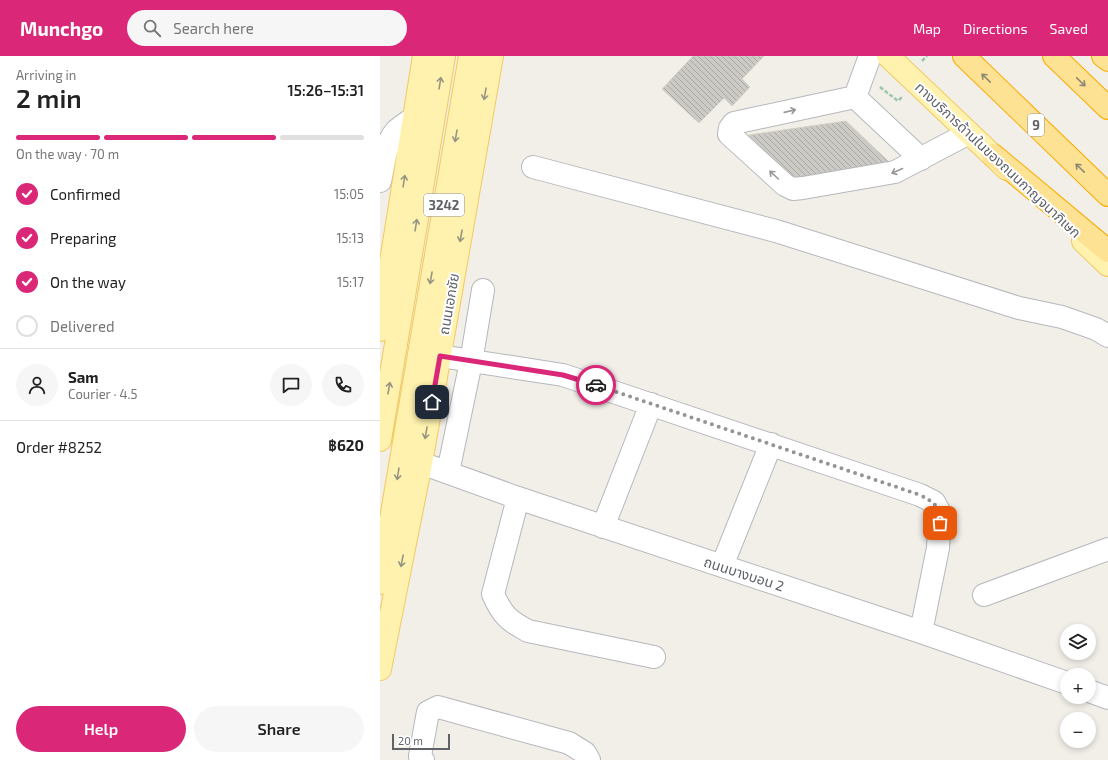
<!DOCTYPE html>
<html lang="en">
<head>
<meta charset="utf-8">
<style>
  :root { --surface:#fff; --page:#f6f6f6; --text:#222; --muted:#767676; --line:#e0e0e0; --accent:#db2777 }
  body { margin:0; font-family:"Exo 2","Noto Sans Thai",sans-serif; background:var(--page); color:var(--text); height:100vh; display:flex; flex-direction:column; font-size:15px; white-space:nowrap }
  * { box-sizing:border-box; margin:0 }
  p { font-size:13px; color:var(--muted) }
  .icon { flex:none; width:22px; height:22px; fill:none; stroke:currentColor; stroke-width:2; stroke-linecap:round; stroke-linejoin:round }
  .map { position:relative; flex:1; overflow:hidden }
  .sheet { display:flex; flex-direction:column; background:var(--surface); width:380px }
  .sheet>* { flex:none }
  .controls { position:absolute; left:680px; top:568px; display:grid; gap:8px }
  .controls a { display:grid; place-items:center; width:36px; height:36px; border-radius:50%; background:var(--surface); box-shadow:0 2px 6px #0003; font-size:20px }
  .scale { position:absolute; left:12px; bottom:10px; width:58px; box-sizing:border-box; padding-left:4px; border:2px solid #5f6368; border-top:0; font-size:11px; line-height:14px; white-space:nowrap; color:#5f6368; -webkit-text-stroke:3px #fff; paint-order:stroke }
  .pin { position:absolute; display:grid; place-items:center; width:34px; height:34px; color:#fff; margin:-17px; border-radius:8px; box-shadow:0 2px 6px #0006 }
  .courier { position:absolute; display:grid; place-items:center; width:40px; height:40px; margin:-20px; border:3px solid #db2777; border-radius:50%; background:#fff; color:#222; box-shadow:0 1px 5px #0007 }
  .overview em { font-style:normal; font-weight:600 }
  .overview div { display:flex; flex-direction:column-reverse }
  .overview { display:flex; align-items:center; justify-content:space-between; height:68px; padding:0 16px }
  h1 { font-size:26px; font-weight:600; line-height:30px }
  .bar { display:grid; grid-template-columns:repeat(4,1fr); gap:6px 4px; align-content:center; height:48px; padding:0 16px }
  .bar i { height:5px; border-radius:3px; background:var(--line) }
  .bar .selected { background:var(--accent) }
  .bar p { grid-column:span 4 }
  .line { display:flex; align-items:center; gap:10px; padding:0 16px; border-top:1px solid var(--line) }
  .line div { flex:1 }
  .round { display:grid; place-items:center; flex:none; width:42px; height:42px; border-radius:21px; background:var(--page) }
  ol { padding:0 16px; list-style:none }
  li { display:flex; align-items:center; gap:12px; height:44px }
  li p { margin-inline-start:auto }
  li .icon { padding:4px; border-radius:50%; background:var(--accent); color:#fff; stroke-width:4 }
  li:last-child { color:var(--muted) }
  li i { width:22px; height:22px; border:2px solid var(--line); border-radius:50% }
  .primary-button { display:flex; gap:8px; margin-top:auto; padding:8px 16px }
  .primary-button a { flex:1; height:46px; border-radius:24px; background:var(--accent); color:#fff; font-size:16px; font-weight:600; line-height:46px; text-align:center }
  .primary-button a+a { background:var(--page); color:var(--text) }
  header { display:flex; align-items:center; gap:24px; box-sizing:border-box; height:56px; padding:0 20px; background:var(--accent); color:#fff }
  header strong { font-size:19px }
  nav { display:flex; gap:22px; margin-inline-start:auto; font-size:14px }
  .search { width:280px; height:36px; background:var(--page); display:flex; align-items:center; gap:10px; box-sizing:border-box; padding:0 14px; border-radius:22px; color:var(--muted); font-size:15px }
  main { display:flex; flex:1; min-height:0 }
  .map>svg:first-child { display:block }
</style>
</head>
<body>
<header>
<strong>Munchgo</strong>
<div class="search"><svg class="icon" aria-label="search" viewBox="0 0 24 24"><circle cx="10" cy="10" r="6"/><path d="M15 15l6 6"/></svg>Search here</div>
<nav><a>Map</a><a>Directions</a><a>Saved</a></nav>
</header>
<main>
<section class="sheet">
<div class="overview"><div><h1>2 min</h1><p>Arriving in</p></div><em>15:26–15:31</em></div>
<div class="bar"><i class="selected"></i><i class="selected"></i><i class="selected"></i><i></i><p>On the way · 70 m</p></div>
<ol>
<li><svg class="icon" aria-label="check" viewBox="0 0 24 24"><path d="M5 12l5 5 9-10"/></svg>Confirmed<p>15:05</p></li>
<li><svg class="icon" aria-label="check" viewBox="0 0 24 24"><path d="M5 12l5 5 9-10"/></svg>Preparing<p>15:13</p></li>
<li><svg class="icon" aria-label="check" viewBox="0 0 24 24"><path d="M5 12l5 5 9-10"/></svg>On the way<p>15:17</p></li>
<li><i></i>Delivered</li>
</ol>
<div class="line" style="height:72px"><a class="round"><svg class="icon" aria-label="person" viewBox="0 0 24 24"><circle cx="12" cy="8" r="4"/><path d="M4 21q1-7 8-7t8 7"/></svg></a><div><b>Sam</b><p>Courier · 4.5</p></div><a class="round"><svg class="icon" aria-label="chat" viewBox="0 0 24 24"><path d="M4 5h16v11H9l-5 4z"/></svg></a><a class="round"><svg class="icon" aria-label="phone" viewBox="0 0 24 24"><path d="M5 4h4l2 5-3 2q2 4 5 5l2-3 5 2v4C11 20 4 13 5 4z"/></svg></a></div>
<div class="line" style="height:52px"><div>Order #8252</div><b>฿620</b></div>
<div class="primary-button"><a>Help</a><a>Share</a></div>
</section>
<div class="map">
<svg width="728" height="704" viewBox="0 0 728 704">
  <defs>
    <pattern id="building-back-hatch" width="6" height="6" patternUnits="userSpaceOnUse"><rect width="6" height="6" fill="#cccac5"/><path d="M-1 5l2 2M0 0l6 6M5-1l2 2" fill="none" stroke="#a9a8a4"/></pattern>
  </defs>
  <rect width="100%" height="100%" fill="#f1efe8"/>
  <!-- building -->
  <path fill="url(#building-back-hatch)" stroke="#d6d1c6" d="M313,0h71l-22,23 8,8 -18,19 -8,-8 -25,25 -37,-34z
    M466,65l43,41 -97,21 -45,-45 2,-3z"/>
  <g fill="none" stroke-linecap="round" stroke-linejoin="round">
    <!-- minor casing -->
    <g stroke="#b5b8bc" stroke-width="24">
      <path id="minor" d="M490,0l-15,41 -121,26 -4,5 -1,6 56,51 8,4 10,-1 92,-16 74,-39
        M475,41l66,62
        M153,111l243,64 243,77 43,9 34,12 12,7
        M0,125c4,-16 5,-38 16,-50 5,-5 12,-9 18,-13
        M60,300l123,19 357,120 14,7 6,11 -2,35 -17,84
        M41,407l97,35 403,134 146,51
        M68,416l23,-110 12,-72
        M138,442l-25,96c9,21 16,27 35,37l126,26
        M223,471l48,-123
        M342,510l49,-122
        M604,539l124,-46
        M709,635l19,7
        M43,704l-3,-4 8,-44 10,-5 131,36 16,10 4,7"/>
    </g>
    <!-- major casing -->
    <g stroke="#f2c960" stroke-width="24">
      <path id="major" d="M508,0l119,113
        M703,185l25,24
        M0,274l44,-274
        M0,384l64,-384
        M0,527l90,-527
        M0,613l41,-206 71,-407"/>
    </g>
    <!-- highway casing -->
    <g stroke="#f9ab00" stroke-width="24">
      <path id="highway" d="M584,0l144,139
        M674,0l54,52
        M723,0l5,4
        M613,99l115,96"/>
    </g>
    <!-- path -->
    <path stroke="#9cc7a9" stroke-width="2.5" stroke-dasharray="4 2" stroke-linecap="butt" d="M542,5l5,-5
      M500,31l18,14 3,-3 -1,-1"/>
    <!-- minor -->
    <use href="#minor" stroke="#fff" stroke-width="22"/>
    <!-- major -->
    <use href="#major" stroke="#fff2af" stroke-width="22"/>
    <!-- highway -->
    <use href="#highway" stroke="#fde293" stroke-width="22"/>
  </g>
  <!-- one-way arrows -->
  <defs><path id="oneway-shaft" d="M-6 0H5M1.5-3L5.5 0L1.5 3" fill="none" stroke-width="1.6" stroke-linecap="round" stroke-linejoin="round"/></defs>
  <g stroke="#8e8975">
    <use href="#oneway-shaft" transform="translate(606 22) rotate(-136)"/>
    <use href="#oneway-shaft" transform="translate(701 26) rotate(44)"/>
    <use href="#oneway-shaft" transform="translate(700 112) rotate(-136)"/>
  </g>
  <g stroke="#979581">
    <use href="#oneway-shaft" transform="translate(60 27) rotate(-81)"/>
    <use href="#oneway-shaft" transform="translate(105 38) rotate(100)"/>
    <use href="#oneway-shaft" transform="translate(76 80) rotate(100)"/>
    <use href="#oneway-shaft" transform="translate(24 125) rotate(-81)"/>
    <use href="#oneway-shaft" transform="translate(36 169) rotate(-81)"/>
    <use href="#oneway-shaft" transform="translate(81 180) rotate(100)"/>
    <use href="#oneway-shaft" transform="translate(51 222) rotate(100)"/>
    <use href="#oneway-shaft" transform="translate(9 332) rotate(-80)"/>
    <use href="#oneway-shaft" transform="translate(46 377) rotate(100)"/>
    <use href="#oneway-shaft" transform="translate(18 418) rotate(99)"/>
    <use href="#oneway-shaft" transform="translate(22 505) rotate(101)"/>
  </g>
  <g stroke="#979a9d">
    <use href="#oneway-shaft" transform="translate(410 55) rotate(-13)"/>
    <use href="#oneway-shaft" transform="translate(517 115) rotate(156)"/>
    <use href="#oneway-shaft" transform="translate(394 119) rotate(-138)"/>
  </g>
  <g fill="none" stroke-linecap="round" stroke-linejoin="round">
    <!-- done -->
    <path stroke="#929495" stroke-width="4" stroke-dasharray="0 7.2" d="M216,329l324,110c14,7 20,11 20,28"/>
    <!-- route -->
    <path stroke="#db2777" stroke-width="5" d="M52,346l8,-46 123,19 33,10"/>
  </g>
  <g text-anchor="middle" stroke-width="4" stroke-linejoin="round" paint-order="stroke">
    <!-- shield labels -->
    <g fill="#fff" stroke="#8f9295" stroke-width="1">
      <rect x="648" y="58" width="16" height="22" rx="3"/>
      <rect x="44" y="138" width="40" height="22" rx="3"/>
    </g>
    <g font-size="13" font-weight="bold" fill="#5f6368">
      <text x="656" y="74">9</text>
      <text x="64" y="154">3242</text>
    </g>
    <!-- street labels -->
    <g font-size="14" fill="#5f6368" stroke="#fff">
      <text transform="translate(618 104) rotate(43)" y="5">ทางบริการด้านในของถนนกาญจนาภิเษก</text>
      <text transform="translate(69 248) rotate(-80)" y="5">ถนนเอกชัย</text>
      <text transform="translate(364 518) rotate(18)" y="5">ถนนบางบอน 2</text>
    </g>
  </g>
</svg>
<div class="controls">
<a><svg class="icon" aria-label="layers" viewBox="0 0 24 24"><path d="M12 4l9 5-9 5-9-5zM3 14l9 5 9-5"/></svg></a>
<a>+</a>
<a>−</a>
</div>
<div class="scale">20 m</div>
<div class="pin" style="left:560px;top:467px;background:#ea580c"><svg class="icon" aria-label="bag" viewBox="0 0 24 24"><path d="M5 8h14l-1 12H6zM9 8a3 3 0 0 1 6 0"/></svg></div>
<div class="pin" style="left:52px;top:346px;background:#1f2937"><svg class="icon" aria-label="home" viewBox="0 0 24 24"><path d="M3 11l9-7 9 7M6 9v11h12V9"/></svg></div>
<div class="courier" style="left:216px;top:329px"><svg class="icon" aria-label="car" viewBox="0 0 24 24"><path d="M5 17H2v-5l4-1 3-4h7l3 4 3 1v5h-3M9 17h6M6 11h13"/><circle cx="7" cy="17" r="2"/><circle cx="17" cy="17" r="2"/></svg></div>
</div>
</main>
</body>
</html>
